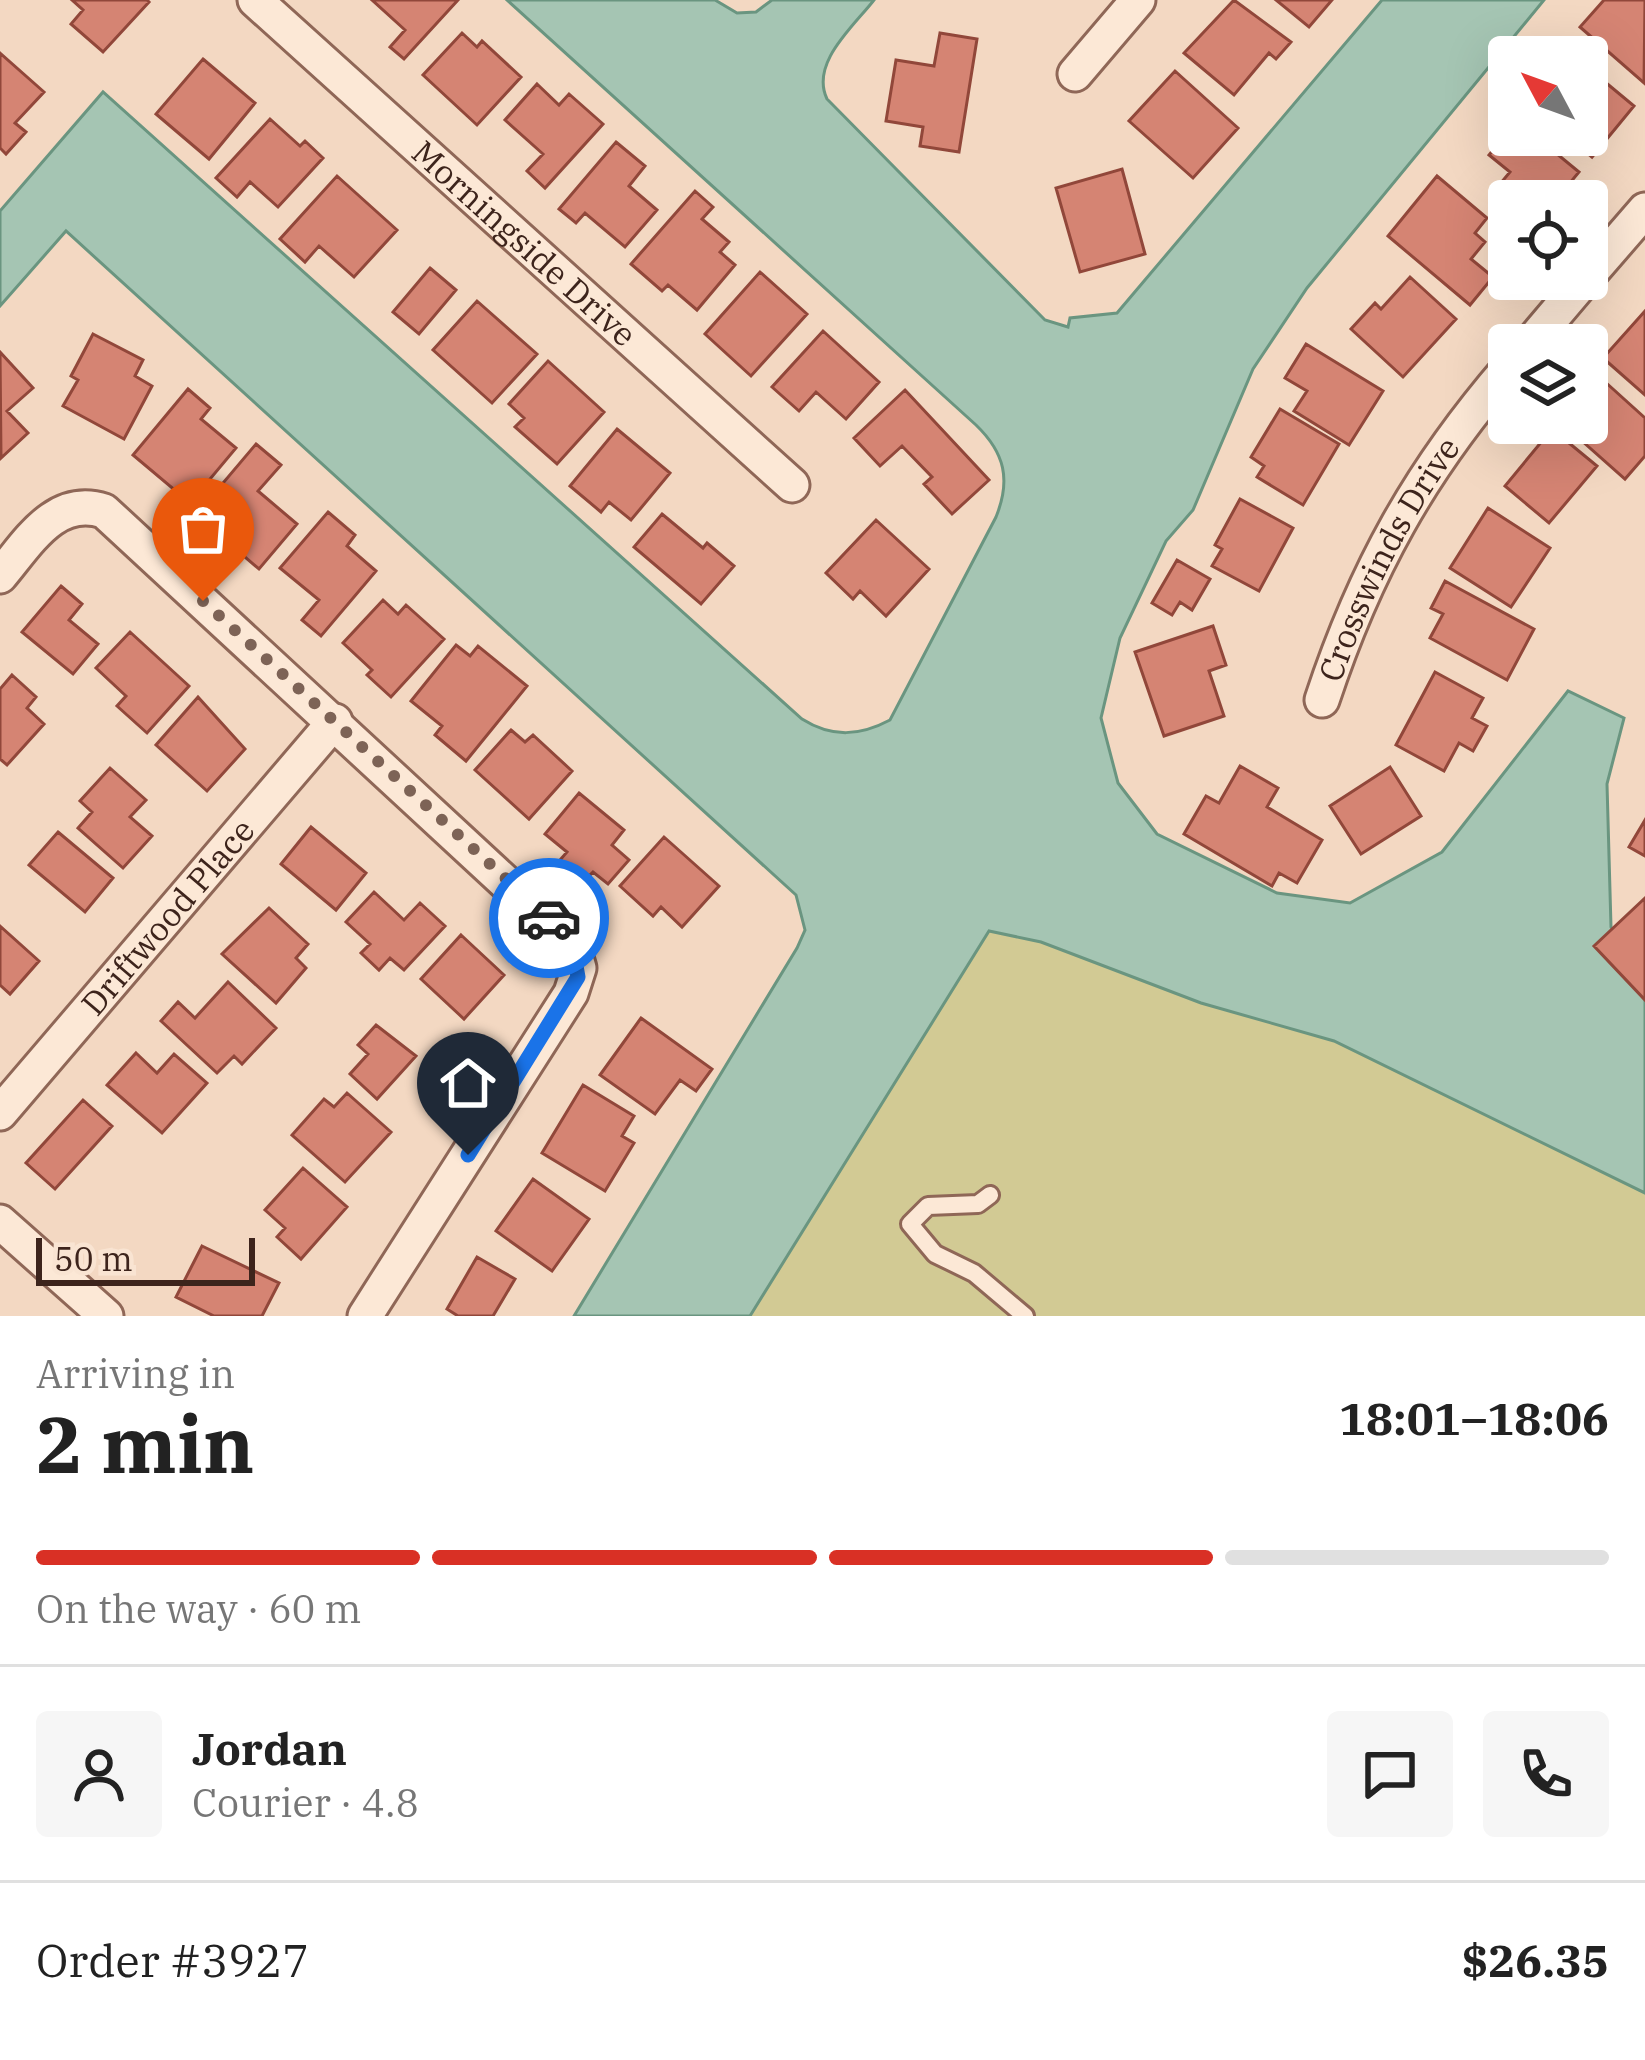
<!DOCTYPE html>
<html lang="en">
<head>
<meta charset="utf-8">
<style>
  :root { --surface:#fff; --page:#f6f6f6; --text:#222; --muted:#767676; --line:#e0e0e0; --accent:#d93025 }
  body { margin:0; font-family:"IBM Plex Serif",serif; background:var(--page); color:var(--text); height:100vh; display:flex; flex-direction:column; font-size:45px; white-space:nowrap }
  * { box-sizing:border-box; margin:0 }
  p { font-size:39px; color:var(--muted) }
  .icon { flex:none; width:66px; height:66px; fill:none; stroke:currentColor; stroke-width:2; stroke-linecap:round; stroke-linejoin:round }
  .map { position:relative; height:1316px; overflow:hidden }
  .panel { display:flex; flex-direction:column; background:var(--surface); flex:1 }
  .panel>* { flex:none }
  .needle { width:78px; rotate:311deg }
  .fabs { position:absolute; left:1488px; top:36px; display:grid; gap:24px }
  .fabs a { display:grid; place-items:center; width:120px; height:120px; border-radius:12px; background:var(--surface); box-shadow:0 12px 48px #0002; font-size:60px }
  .scale { position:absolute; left:36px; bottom:30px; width:219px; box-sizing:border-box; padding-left:12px; border:6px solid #3d241c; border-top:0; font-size:33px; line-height:42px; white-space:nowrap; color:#3d241c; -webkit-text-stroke:9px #f9e4d2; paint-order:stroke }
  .pin { position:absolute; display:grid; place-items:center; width:102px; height:102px; color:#fff; margin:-123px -51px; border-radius:50% 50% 50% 0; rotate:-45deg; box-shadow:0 0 12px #0007 }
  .pin .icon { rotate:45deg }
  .courier { position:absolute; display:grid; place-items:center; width:120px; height:120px; margin:-60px; border:9px solid #1a73e8; border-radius:50%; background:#fff; color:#222; box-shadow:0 3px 15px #0007 }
  .overview em { font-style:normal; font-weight:800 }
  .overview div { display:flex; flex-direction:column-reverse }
  .overview { display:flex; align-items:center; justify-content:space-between; height:204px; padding:0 36px }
  h1 { font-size:78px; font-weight:800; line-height:90px }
  .bar { display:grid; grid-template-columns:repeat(4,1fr); gap:18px 12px; align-content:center; height:144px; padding:0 36px }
  .bar i { height:15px; border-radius:9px; background:var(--line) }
  .bar .on { background:var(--accent) }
  .bar p { grid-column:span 4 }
  .line { display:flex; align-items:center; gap:30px; padding:0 36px; border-top:3px solid var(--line) }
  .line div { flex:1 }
  .round { display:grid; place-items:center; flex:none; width:126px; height:126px; border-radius:12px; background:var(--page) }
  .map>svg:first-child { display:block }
</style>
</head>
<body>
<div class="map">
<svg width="1645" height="1316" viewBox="0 0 1645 1316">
  <rect width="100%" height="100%" fill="#f3d8c2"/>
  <!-- green -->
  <path fill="#d2ca94" d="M989,931l52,11 160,61 133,38 311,152v123h-895z"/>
  <!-- water -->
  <path fill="#a5c5b3" stroke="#6a9580" stroke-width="3" d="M507,0h208l22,13 19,-1 16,-12h102c-21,27 -64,63 -47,99l218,221 23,7 2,-9 47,-5 265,-313h162l-237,288 -54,81 -60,141 -27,31 -46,97 -19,80 17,65 39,51 120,59 73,10 92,-51 126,-161 56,27 -17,66 4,143 34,48v218l-311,-152 -133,-38 -160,-61 -52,-11 -239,385h-176l223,-368 8,-18 -9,-35 -730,-664 -66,75v-95l103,-119 699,627c30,19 58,17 88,1l106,-203c15,-37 9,-64 -20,-92z"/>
  <!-- building -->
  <path fill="#d58473" stroke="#91473a" stroke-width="3" d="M72,0h75l2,2 -46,50 -32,-28 12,-14z
    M372,0h86l-54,59 -14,-12 15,-17z
    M1234,0l57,42 -15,17 -7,-6 -35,42 -50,-42z
    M1276,0h56l-23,27z
    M1604,0h41l-1,83 -64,-56z
    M462,33l15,14 5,-6 39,36 -44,48 -54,-50z
    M940,33l37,6 -18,113 -39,-6 3,-19 -37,-6 10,-61 38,6z
    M0,53l44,39 -29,31 11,9 -20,22 -6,-6z
    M203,59l52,44 -46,56 -53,-45z
    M1587,67l47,39 -42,51 -26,-22h21z
    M1175,71l63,57 -45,50 -64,-57z
    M537,84l22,21 10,-11 34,30 -58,64 -18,-17 16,-17 -38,-34z
    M270,119l30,27 5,-5 18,17 -45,49 -28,-25 -13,15 -21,-19z
    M1509,131v4h25l45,37 -24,29h-46v11l-19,-16 20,-24 -21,-17z
    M616,142l29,24 -16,20 28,24 -32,37 -40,-34 -9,10 -17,-14z
    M1122,169l23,85 -65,18 -24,-84z
    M337,176l60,54 -43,47 -35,-31 -14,16 -25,-23z
    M1437,176l50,42 -12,15 10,9 -14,17 22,18 -23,28 -82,-69z
    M695,191l18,16 -11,12 27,23 -9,10 15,13 -38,45 -29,-25 -6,6 -31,-27z
    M430,268l26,22 -37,44 -26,-22z
    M760,272l47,42 -56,62 -46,-42z
    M1410,277l46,42 -53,58 -52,-48 24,-26 6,6z
    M477,301l60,53 -45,49 -59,-53z
    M1645,311v84l-42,-37z
    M823,331l56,51 -33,37 -30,-27 -17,19 -27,-24z
    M93,334l50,26 -8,16 17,10 -28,53 -61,-33 15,-26 -7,-4z
    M1306,344l77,47 -34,54 -55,-34 13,-20 -22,-13z
    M0,352l33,36 -26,23 21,22 -27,25z
    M548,361l56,51 -47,52 -42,-37 9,-9 -15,-14z
    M1603,380l42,38v38l-20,23 -61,-54 23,-2v-25z
    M188,389l22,19 -9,11 35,29 -46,55 -57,-48z
    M905,390l84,90 -37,34 -28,-30 8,-7 -30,-31 -22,20 -26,-28z
    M1280,409l59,35 -36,61 -46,-28 7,-11 -13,-9z
    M617,429l53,44 -39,47 -22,-18 -8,10 -31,-26z
    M1552,429l45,37 -48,57 -44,-37z
    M256,444l25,21 -23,26 39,33 -38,45 -63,-54z
    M1240,499l53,29 -34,63 -47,-25 10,-17 -7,-4z
    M1488,508l62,40 -39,59 -61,-39z
    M328,512l27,23 -8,11 29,25 -55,65 -19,-16 17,-20 -39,-32z
    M662,514l41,34 4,-5 27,23 -33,38 -67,-57z
    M876,520l53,49 -43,47 -26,-25 -7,8 -27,-26z
    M1177,560l33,19 -18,31 -12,-8 -8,13 -20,-12z
    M1445,581l89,48 -27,51 -77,-42 13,-24 -12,-6z
    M61,586l21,18 -13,16 29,24 -25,30 -51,-42z
    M383,600l15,14 8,-9 38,34 -53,58 -24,-22 5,-5 -29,-27z
    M1213,626l13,39 -17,6 15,45 -60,20 -29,-84z
    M130,632l59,54 -42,47 -30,-27 9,-10 -30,-28z
    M456,645l14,11 8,-10 49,40 -61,75 -31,-26 7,-9 -31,-25z
    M1435,672l48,26 -11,20 15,8 -14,25 -14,-8 -15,28 -48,-26z
    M12,675l24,22 -9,11 17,16 -37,41 -7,-6v-70z
    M198,697l47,52 -38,42 -51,-46z
    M511,730l14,12 8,-7 39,36 -43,48 -54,-49z
    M1240,766l38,22 -11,19 55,33 -25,43 -18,-10 -7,13 -88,-52 22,-38 13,7z
    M1390,767l31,49 -60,38 -31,-48z
    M110,768l36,32 -16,17 22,19 -29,32 -45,-40 14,-16 -12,-11z
    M579,793l45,37 -12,15 17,15 -21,24 -15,-12 -8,8 -25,-20 7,-8 -22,-18z
    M1645,820v36l-16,-9z
    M311,827l55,46 -30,37 -55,-46z
    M58,832l55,46 -28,34 -56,-47z
    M664,837l55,49 -37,41 -21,-20 -8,9 -33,-30z
    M374,892l30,28 16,-17 25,23 -41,44 -14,-12 -11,12 -18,-17 9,-9 -24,-22z
    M1645,898v102l-51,-54z
    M269,908l39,36 -12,14 10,10 -30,35 -54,-49z
    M0,926l39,35 -29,33 -10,-9z
    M461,935l43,40 -40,44 -43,-40z
    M228,982l48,46 -34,36 -8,-8 -17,17 -56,-52 17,-19 17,16z
    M641,1018l71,51 -16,22 -16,-11 -25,34 -55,-39z
    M376,1025l40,31 -39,43 -27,-25 18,-20 -10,-9z
    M136,1053l21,20 17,-19 33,29 -45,50 -55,-48z
    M583,1085l51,31 -12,20 12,7 -29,48 -63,-38z
    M347,1093l44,39 -46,50 -53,-47 32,-36 10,8z
    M83,1100l29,26 -57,63 -29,-26z
    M303,1168l44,39 -46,52 -24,-22 8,-9 -20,-18z
    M533,1179l56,40 -37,52 -56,-40z
    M202,1246l77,37 -17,33h-48l-38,-19z
    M477,1257l38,22 -22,37h-35l-11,-7z"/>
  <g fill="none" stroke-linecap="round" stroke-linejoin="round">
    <!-- service casing -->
    <g stroke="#8f6757" stroke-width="22">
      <path id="service" d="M990,1195l-12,9 -50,2 -18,18 25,30 39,19 51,43"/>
    </g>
    <!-- minor casing -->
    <g stroke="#8f6757" stroke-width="39">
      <g id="minor">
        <path id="s1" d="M255,0l537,485"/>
        <path d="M1075,74l63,-74"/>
        <path d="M1587,277l58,-67"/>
        <path d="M1529,345l56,-66"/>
        <path d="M0,576c28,-33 55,-81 104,-65l468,433 7,24 -8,25 -206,323"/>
        <path id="s2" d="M1322,700c43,-130 98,-229 187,-332"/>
        <path id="s3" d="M0,1113l335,-392"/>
        <path d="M0,1222l106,94"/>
      </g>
    </g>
    <!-- service -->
    <use href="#service" stroke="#fce8d6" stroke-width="16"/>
    <!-- minor -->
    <use href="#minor" stroke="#fce8d6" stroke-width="33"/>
  </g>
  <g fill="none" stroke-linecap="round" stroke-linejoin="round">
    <!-- done -->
    <path stroke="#7d6356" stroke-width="12" stroke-dasharray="0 21.6" d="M203,601l346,317"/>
    <!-- route -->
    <path stroke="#1a73e8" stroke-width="15" d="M468,1155l110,-178 -6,-33 -23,-26"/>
  </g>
  <g text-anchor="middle" stroke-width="9" stroke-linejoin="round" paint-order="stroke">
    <!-- street labels -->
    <g font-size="33" fill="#3d241c" stroke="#f9e4d2">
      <text dy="12" stroke="none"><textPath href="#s1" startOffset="363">Morningside Drive</textPath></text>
      <text dy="12" stroke="none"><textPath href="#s2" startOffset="156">Crosswinds Drive</textPath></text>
      <text dy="12" stroke="none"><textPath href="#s3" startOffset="258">Driftwood Place</textPath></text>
    </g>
  </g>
</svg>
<div class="fabs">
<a><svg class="needle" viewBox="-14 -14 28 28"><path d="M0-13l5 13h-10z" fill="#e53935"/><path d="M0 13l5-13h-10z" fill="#767676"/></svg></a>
<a><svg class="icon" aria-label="locate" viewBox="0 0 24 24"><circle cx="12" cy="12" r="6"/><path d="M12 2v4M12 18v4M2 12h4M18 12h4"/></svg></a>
<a><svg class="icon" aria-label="layers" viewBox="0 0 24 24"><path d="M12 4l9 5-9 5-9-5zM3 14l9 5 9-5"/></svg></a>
</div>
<div class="scale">50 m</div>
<div class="pin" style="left:203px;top:601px;background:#ea580c"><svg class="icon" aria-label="bag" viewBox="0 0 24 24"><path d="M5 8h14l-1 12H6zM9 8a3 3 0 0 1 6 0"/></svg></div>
<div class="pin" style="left:468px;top:1155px;background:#1f2937"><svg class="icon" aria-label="home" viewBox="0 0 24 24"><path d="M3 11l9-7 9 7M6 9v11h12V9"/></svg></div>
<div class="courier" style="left:549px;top:918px"><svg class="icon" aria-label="car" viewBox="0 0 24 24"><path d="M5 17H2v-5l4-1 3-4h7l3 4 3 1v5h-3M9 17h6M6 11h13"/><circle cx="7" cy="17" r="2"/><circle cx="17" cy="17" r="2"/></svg></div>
</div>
<section class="panel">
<div class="overview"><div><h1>2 min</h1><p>Arriving in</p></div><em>18:01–18:06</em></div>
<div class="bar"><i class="on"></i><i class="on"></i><i class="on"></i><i></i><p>On the way · 60 m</p></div>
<div class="line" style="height:216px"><a class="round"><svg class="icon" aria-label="person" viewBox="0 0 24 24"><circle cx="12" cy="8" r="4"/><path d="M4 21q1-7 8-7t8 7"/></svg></a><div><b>Jordan</b><p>Courier · 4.8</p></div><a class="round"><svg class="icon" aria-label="chat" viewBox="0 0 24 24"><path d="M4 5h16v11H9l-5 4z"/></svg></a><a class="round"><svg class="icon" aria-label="phone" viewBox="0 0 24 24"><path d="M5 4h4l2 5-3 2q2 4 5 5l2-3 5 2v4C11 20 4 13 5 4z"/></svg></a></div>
<div class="line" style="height:156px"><div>Order #3927</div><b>$26.35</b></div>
</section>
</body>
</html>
